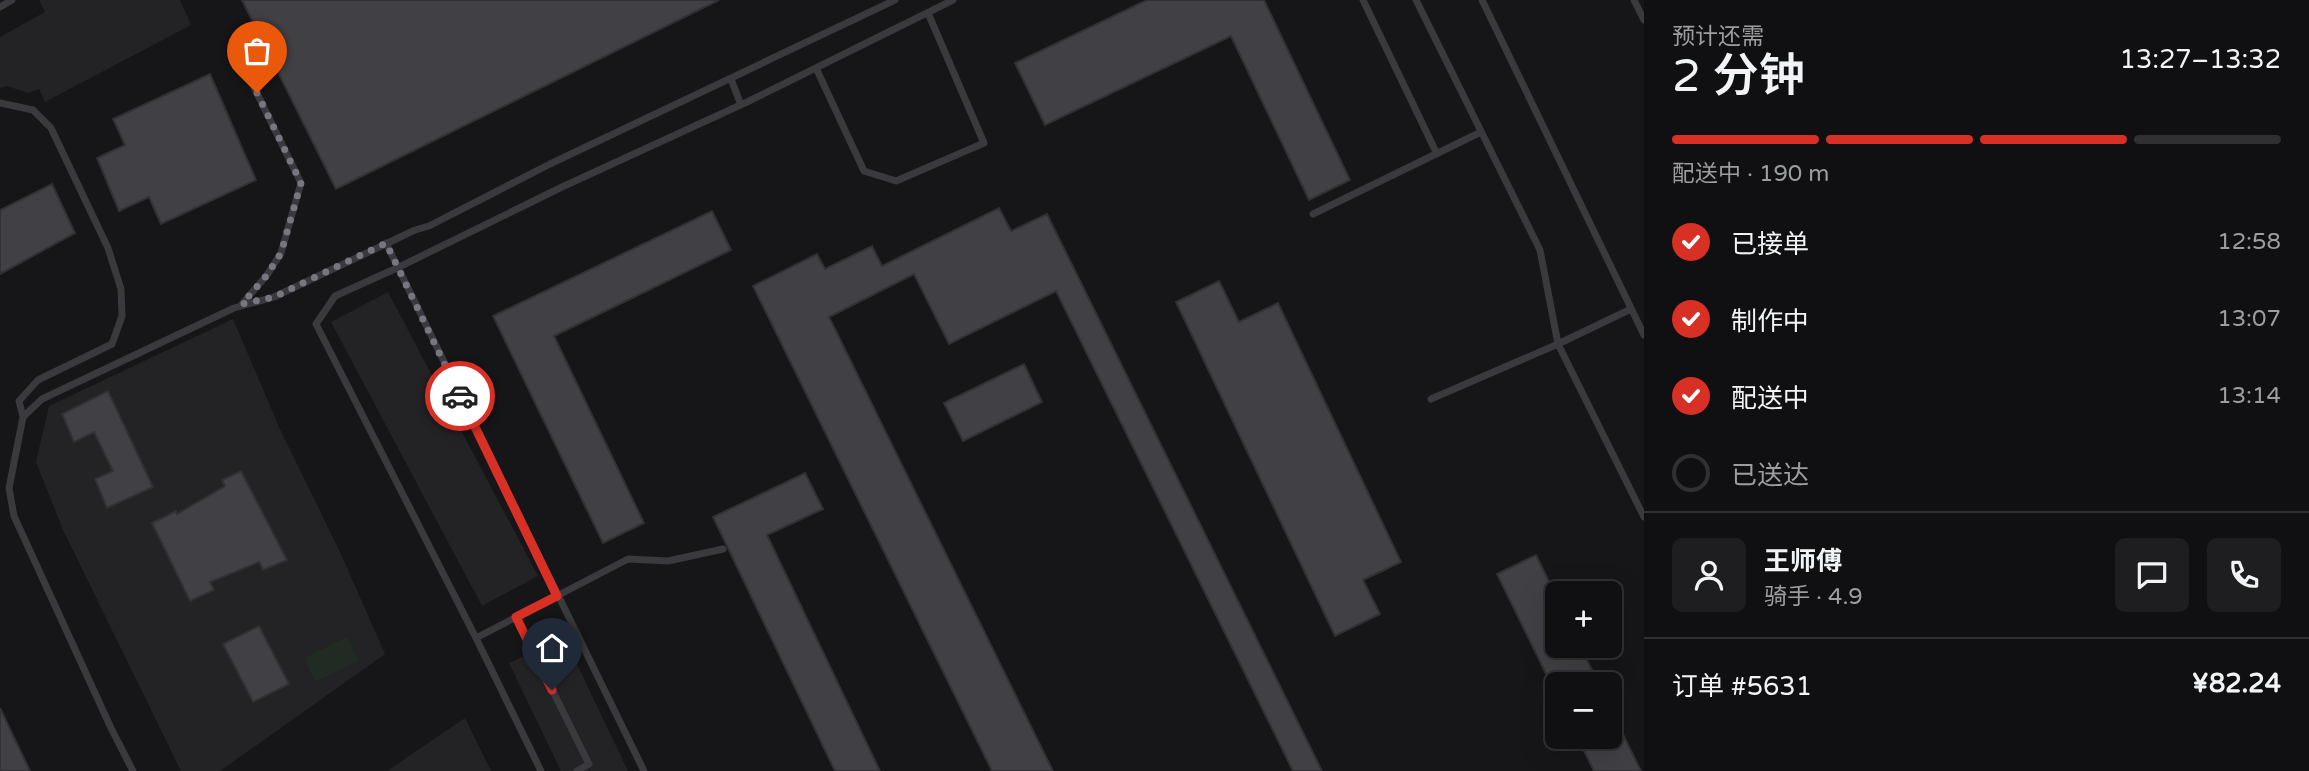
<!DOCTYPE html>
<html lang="zh">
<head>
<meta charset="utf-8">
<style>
  :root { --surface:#101012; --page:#1e1e20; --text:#f1f3f6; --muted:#9c9d9f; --line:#303032; --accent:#d93025 }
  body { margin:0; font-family:"Varela Round","Noto Sans SC",sans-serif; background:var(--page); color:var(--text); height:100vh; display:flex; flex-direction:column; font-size:26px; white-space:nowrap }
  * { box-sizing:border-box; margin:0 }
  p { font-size:23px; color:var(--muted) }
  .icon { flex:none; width:38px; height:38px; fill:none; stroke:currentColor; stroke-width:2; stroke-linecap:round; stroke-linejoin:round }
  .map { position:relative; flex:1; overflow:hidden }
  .panel { display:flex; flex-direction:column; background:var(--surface); width:665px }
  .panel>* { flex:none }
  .fabs { position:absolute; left:1545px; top:581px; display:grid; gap:14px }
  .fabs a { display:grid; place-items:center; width:77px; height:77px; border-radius:10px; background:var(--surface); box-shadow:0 7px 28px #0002,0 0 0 2px var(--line); font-size:35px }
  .pin { position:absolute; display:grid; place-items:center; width:60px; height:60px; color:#fff; margin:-72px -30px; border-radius:50% 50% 50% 0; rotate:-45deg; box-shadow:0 0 7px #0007 }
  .pin .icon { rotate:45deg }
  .courier { position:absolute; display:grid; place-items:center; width:70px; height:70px; margin:-35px; border:5px solid #d93025; border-radius:50%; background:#fff; color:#222; box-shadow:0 2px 9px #0007 }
  .headline em { font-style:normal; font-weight:600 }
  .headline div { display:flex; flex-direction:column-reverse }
  .headline { display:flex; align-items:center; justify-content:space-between; height:119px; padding:0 28px }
  h1 { font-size:46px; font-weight:600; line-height:52px }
  .bar { display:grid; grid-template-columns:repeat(4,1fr); gap:10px 7px; align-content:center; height:84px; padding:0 28px }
  .bar i { height:9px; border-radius:5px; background:var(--line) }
  .bar .selected { background:var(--accent) }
  .bar p { grid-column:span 4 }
  .line { display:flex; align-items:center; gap:18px; padding:0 28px; border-top:2px solid var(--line) }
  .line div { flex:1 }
  .round { display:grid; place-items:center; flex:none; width:74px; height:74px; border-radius:10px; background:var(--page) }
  ol { padding:0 28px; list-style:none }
  li { display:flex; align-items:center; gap:21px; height:77px }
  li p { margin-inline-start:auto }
  li .icon { padding:7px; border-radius:50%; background:var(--accent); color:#fff; stroke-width:4 }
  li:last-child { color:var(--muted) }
  li i { width:38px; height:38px; border:4px solid var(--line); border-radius:50% }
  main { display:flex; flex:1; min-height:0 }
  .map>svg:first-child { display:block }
</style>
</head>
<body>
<main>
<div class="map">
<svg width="1644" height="771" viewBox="0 0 1644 771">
  <rect width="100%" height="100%" fill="#161618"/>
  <!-- built -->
  <path fill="#232225" d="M39,0h141l11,25 -146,77 -6,-13 -11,4 -21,-7 -7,2v-51l45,-25z
    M388,292l150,284 -56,30 -151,-284z
    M233,319l46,108 61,125 45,102 -165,117h-39l-118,-241 -27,-68 13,-56z
    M564,637l64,134h-67l-52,-108z
    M465,718l26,53h-104z"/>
  <!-- green -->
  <path fill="#222a24" d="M347,637l12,24 -44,21 -11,-24z"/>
  <!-- building -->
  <path fill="#414045" stroke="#313034" stroke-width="2" d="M242,0h477l-383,189z
    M1147,0h117l86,180 -41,20 -78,-164 -186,89 -30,-62z
    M210,74l46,106 -95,44 -12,-27 -30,14 -22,-53 28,-13 -12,-26z
    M52,184l23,49 -75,41v-64z
    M999,208l12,23 36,-17 275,557h-29l-237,-480 -107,53 -35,-70 -85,43 224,454h-61l-239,-485 64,-32 8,15 47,-23 10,20z
    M712,211l19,39 -177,86 90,187 -41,20 -110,-227z
    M1219,281l20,41 39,-19 123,259 -38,18 17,34 -45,22 -159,-334z
    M1024,364l18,38 -79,39 -19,-38z
    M108,391l45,96 -46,21 -12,-29 18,-8 -19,-39 -20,10 -12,-28z
    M241,471l46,89 -24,10 -4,-8 -49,20 4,8 -24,11 -38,-78 24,-12 1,3 48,-28 -3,-6z
    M805,473l18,36 -56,26 113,236h-45l-122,-254z
    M1536,555l22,45v46h22l19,38h-48l-54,-110z
    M259,626l30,58 -36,18 -30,-58z
    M0,708l30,63h-30z
    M1610,708l31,63h-47l-17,-34h33z"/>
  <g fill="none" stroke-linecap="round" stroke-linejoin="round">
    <!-- service -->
    <path stroke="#39393e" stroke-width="7" d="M1363,0l74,154
      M1416,0l124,250 18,94 86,173
      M1482,0l162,335
      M1634,0l10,20
      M0,7l12,-7
      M816,68l48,103 32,10 88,-38 -56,-130
      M731,79l10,26
      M0,103l33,7 18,18 57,120 13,41 1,27 -10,28 -74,36 -19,21 4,16
      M1313,214l168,-82
      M386,243l258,528
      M242,304l25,-29 14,-22 20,-70 -55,-112
      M1431,399l127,-55 73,-35
      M516,617l73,147 -12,7
      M476,638l152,-79 40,2 55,-12
      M133,771l-22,-43 -97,-212 -5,-28 14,-71 19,-18 192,-91 40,-11 141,-67 14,-4 121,-62 345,-164
      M541,771l-65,-133 -160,-314 19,-28 62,-28 165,-81 185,-85 206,-102"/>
  </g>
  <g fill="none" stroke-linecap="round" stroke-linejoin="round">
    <!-- done -->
    <path stroke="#76777f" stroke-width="7" stroke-dasharray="0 12.6" d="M257,93l44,90 -20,70 -14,22 -25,29 32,-7 112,-54 74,153"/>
    <!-- route -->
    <path stroke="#d93025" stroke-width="9" d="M460,396l97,200 -41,21 36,73"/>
  </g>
</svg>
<div class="fabs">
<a>+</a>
<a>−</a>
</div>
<div class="pin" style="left:257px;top:93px;background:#ea580c"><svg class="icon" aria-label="bag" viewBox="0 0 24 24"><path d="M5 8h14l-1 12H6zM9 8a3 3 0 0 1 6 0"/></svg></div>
<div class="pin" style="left:552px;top:690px;background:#1f2937"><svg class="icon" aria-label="home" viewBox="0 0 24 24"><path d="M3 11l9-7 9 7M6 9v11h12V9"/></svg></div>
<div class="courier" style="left:460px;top:396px"><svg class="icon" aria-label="car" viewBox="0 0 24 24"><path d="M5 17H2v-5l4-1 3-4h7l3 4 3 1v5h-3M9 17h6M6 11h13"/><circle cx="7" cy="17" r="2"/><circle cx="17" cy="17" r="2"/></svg></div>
</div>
<section class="panel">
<div class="headline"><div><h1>2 分钟</h1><p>预计还需</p></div><em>13:27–13:32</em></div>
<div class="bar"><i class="selected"></i><i class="selected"></i><i class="selected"></i><i></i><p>配送中 · 190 m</p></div>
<ol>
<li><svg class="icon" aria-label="check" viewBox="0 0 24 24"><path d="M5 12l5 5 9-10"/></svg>已接单<p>12:58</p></li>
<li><svg class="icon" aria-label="check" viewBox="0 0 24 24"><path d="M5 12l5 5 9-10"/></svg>制作中<p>13:07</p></li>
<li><svg class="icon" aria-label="check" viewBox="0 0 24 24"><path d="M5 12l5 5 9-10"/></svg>配送中<p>13:14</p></li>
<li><i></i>已送达</li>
</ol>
<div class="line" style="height:126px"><a class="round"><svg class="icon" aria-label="person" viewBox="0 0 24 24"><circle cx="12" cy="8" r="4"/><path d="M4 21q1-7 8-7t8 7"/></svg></a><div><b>王师傅</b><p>骑手 · 4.9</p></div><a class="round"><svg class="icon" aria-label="chat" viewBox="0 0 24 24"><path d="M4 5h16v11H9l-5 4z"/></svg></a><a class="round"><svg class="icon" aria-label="phone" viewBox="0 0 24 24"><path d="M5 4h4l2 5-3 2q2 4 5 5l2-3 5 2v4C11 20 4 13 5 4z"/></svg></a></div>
<div class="line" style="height:91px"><div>订单 #5631</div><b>¥82.24</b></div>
</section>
</main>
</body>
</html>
